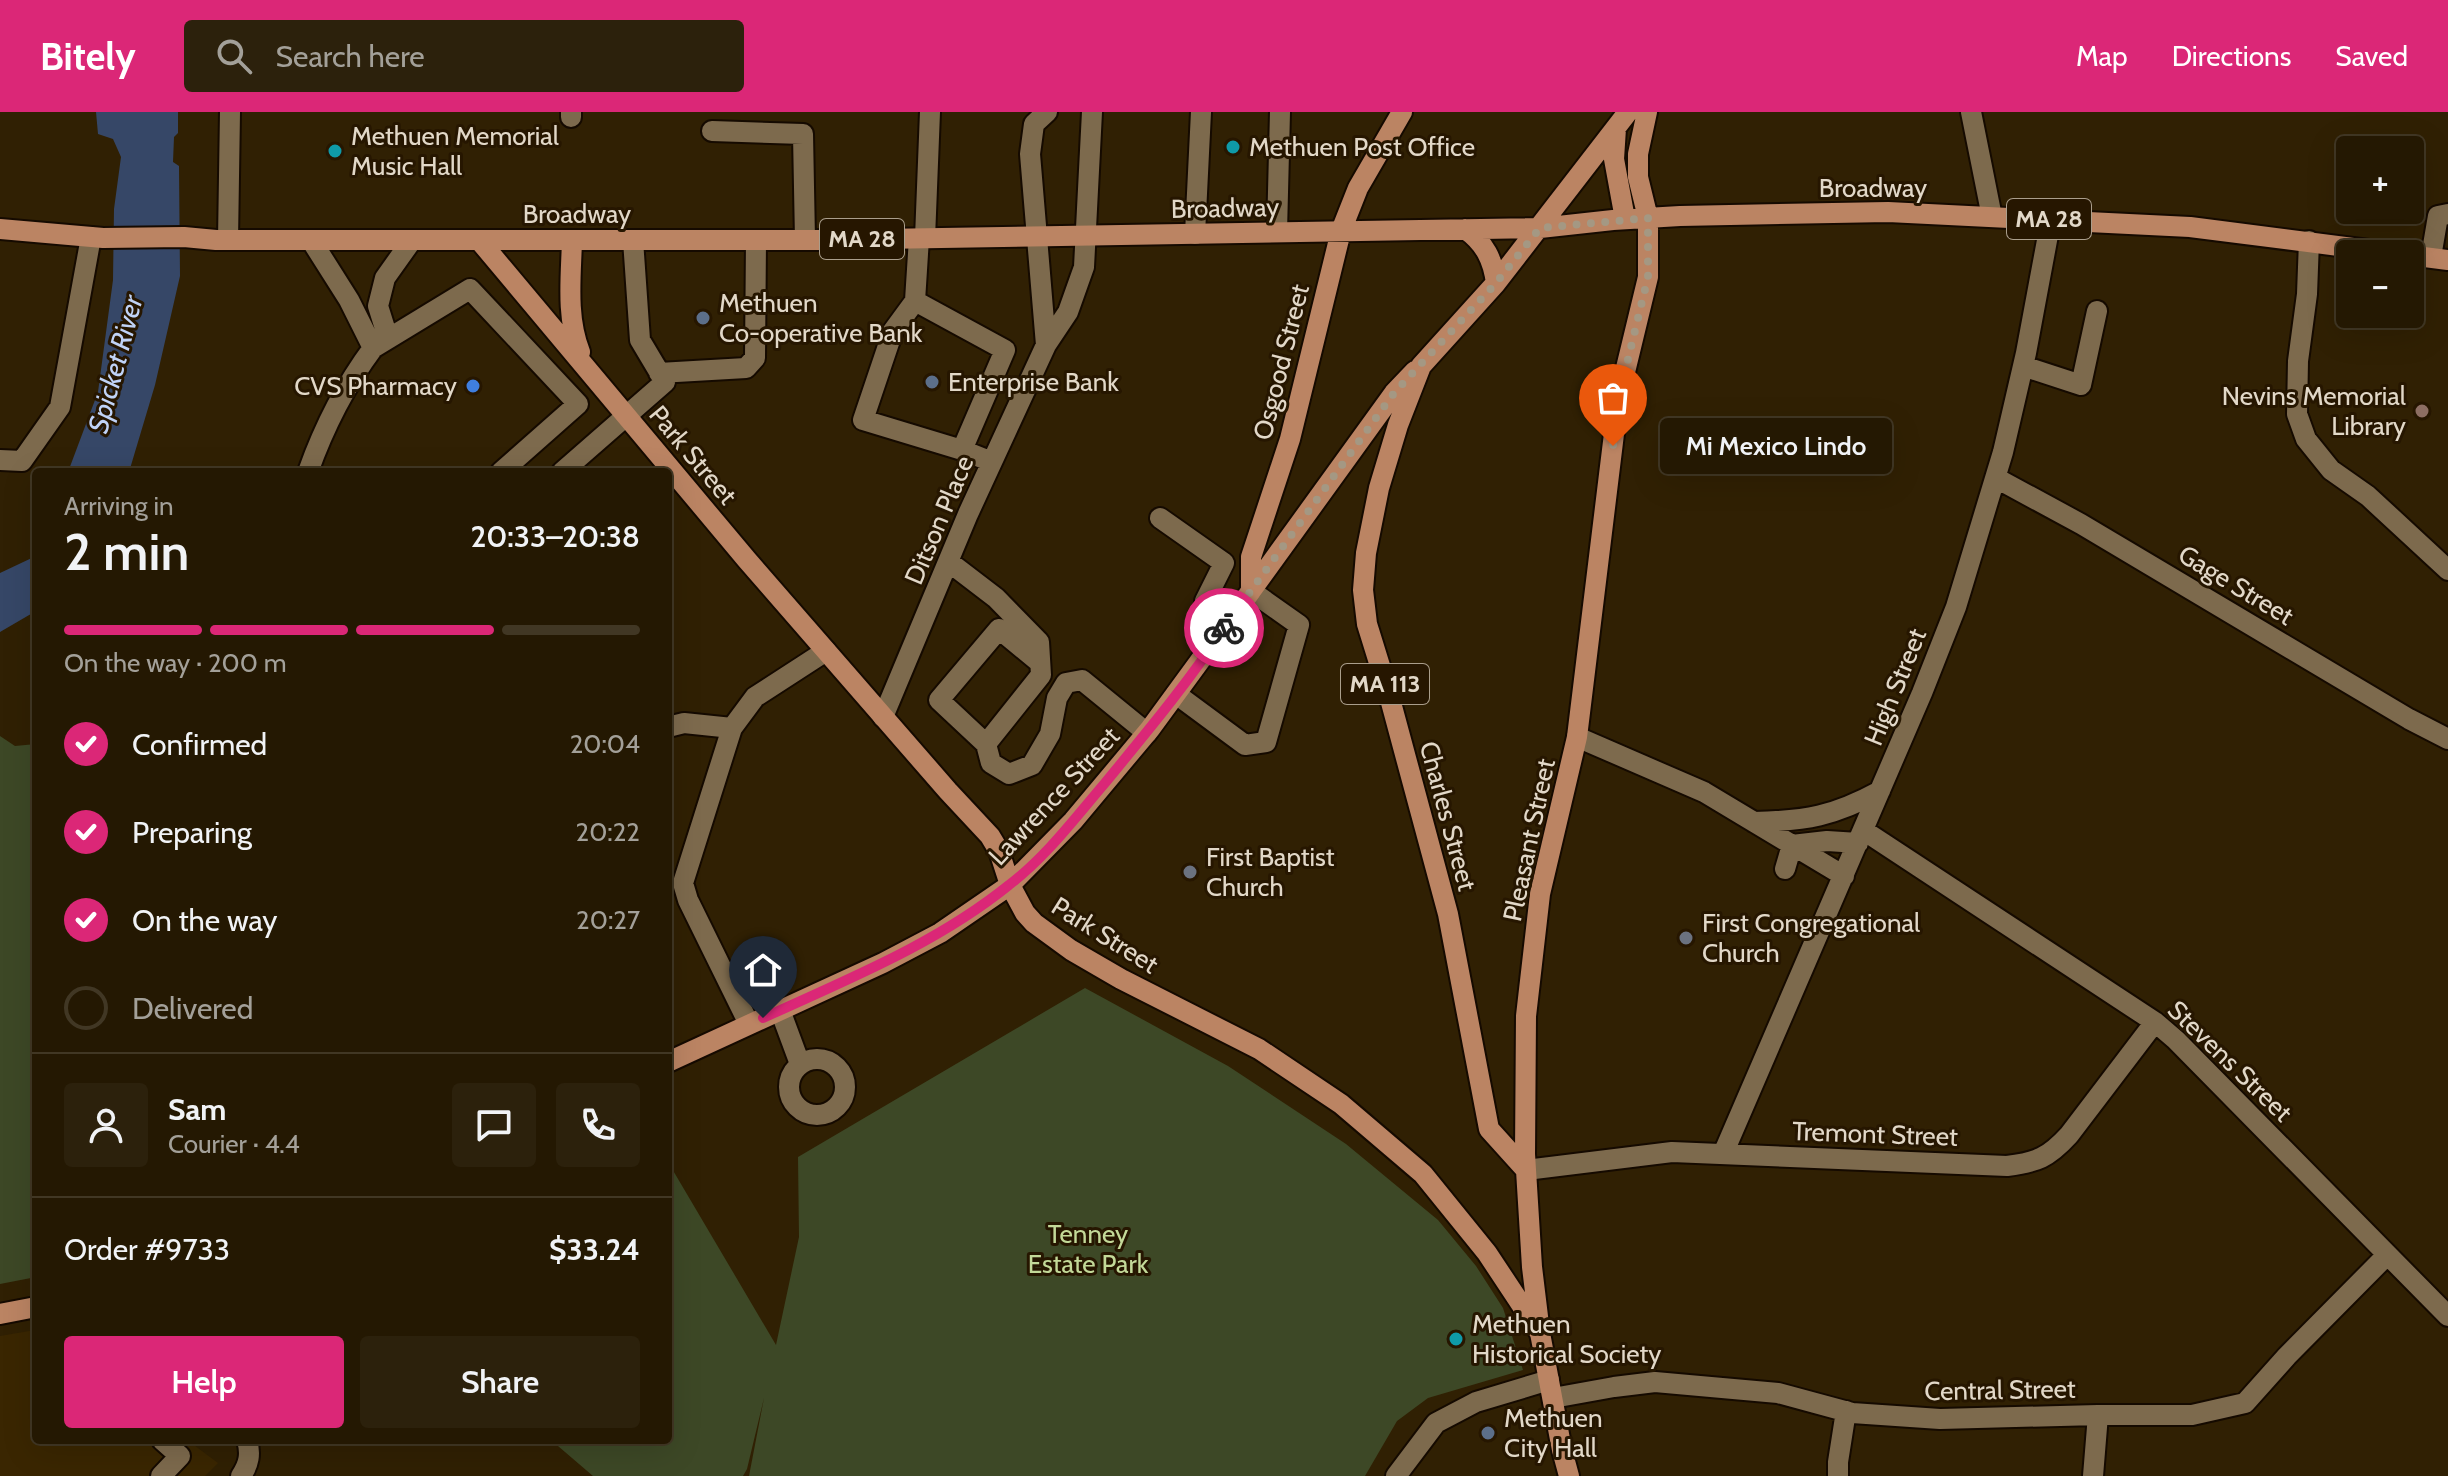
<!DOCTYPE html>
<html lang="en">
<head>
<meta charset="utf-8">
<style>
  :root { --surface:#241802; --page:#2c210c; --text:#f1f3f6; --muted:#a3a099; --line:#413724; --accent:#db2777 }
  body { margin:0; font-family:Cabin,sans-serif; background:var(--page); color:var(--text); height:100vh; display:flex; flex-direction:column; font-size:30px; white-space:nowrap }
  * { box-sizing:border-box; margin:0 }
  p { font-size:26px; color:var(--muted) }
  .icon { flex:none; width:44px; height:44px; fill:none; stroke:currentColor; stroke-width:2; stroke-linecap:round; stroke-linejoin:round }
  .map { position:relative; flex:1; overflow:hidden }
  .details { position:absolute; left:32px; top:356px; width:640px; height:976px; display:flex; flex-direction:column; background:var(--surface); border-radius:8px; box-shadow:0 8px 32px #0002,0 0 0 2px var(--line) }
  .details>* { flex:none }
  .fabs { position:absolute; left:2336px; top:24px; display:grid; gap:16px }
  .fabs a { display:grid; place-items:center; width:88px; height:88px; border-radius:8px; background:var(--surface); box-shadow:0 8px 32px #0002,0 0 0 2px var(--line); font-size:40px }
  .pin { position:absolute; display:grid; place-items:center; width:68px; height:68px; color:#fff; margin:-82px -34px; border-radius:50% 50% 50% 0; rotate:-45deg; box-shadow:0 0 8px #0007 }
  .pin .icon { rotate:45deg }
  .courier { position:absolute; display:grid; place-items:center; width:80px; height:80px; margin:-40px; border:6px solid #db2777; border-radius:50%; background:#fff; color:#222; box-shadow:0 2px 10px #0007 }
  .bubble { position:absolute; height:56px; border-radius:8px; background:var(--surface); box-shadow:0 8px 32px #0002,0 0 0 2px var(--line); font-size:26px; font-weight:600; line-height:56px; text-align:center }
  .summary em { font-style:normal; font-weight:600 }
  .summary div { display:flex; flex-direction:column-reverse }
  .summary { display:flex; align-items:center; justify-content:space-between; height:136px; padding:0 32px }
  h1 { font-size:52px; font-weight:600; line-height:60px }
  .bar { display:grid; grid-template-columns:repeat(4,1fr); gap:12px 8px; align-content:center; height:96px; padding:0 32px }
  .bar i { height:10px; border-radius:6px; background:var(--line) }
  .bar .current { background:var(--accent) }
  .bar p { grid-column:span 4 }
  .line { display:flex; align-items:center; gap:20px; padding:0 32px; border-top:2px solid var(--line) }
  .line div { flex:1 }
  .round { display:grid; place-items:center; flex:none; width:84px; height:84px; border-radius:8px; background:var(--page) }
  ol { padding:0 32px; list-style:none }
  li { display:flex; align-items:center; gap:24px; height:88px }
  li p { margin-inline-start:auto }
  li .icon { padding:8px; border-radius:50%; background:var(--accent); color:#fff; stroke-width:4 }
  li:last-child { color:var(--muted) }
  li i { width:44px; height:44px; border:4px solid var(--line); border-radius:50% }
  .primary-button { display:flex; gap:16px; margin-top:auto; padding:16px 32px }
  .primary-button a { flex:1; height:92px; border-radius:8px; background:var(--accent); color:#fff; font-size:32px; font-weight:600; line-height:92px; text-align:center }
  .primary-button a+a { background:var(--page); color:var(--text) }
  header { display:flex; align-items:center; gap:48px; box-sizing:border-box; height:112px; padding:0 40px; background:var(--accent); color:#fff }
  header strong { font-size:38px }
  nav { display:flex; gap:44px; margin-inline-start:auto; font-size:28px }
  .search { width:560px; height:72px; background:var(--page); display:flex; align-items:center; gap:20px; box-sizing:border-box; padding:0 28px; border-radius:8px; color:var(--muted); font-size:30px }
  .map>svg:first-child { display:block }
</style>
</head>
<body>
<header>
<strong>Bitely</strong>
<div class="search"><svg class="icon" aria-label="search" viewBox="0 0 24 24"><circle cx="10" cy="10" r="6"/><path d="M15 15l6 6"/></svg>Search here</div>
<nav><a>Map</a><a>Directions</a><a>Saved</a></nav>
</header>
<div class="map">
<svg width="2448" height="1364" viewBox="0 0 2448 1364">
  <rect width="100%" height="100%" fill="#302003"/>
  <!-- built -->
  <path fill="#3a2601" d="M35,1218l1,110h151l31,23 -13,13h-205v-140z"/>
  <!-- green -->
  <path fill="#3d4826" d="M0,624l15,10 21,-2v533l-36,7z
    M1085,876l143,78 118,78 92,76 38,46 27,42 20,62 -95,28 -31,23 -32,55h-616l15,-78 -17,71 -4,7h-150l-42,-36h117v-278l108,183 23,-108 -1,-80z"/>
  <!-- water -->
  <path fill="#364767" d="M96,0h82v21l-4,4 -1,25 6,4 1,110 -25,109 -26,87h-61l30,-80 15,-112 1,-71 7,-52 -8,-18 -15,-5z
    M36,444v55l-36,21v-59z"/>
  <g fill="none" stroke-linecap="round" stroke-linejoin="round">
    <!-- minor casing -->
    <g stroke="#150a00" stroke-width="24">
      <path id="minor" d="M571,0v5
        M1971,0l21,105
        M712,19l91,3 2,106
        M1277,120l3,-120
        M1195,122l6,-122
        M919,126l-4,63 -22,30 -30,89 99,30 30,12
        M925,126l5,-126
        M228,128l2,-128
        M2309,129l-2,53 -9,67 -1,53 9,25 25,31 37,26 80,74
        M2431,145l7,-41 10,-2
        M915,189l90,49 -43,100
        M388,226l-10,-32 7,-28 27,-38
        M1046,233l-16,-191 4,-30 13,-12
        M373,236l97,-59 108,115 -77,68
        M2023,254l58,19 16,-74
        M659,261l87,-5 9,-10 1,-118
        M0,348l22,1 38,-54 31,-170
        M308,360c16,-45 36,-85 65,-124l-24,-48 -38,-60
        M562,360l103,-90 -25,-42 -7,-100
        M1996,366l85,46 328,195 39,20
        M1160,406l64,45 -19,38 15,12v20
        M949,450l47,36 43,44 2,33 -55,69 5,19 18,11 23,-9 18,-31 7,-36 9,-15 16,-3 65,53
        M1176,582l69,51 21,-3 33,-117 -48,-34
        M883,605l85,-203 78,-169 22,-33 16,-45 8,-155
        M668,615l16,-4 48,5
        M1577,625l127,55 140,84
        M986,632l-47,-44 60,-71 40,33
        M1754,710c52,-1 80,-6 126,-31
        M1863,718l292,192 21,18 272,276
        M1792,733l35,-4 31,2
        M1785,757l7,-24
        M780,898l20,54
        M749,912l-61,-124 -5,-17 49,-155 23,-31 71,-46
        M789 975a28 28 0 1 1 56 0a28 28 0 1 1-56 0Z
        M1723,1042l199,-461 34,-86 47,-155 23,-99 25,-134
        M1526,1058l146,-18 335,14c30,-4 41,-8 62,-31l86,-113
        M1553,1286l61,-11 41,-5 123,11 74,20 88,6 158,-4h94l53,-12 42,-47 100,-101
        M161,1364l19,-20 -18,-16
        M241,1364c8,-12 10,-22 6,-36
        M1396,1364l40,-53 40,-21 73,-22
        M1838,1364v-14l8,-51
        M2093,1364l5,-61"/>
    </g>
    <!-- major casing -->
    <g stroke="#150a00" stroke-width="24">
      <path id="major" d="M1616,16l-2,31 11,60
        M0,117l103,9 81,-1 32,3h603l721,-12 73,-8 67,-4 208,-4 302,15 258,33
        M1465,117c20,14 28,31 31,54
        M479,128l268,320 201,231 42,45 9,15 11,34 15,28 9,10 37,27 50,29 138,70 82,55 82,70 64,79 53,80
        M572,128c-1,37 -6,77 8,112
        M1251,479l143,-198 21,-22
        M668,950l215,-99 57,-30 70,-48 63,-64 77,-92 101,-138v-34l39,-118 51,-208 17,-43 44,-76
        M1526,1058l-37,-41 -41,-215 -59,-219 -22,-71 -4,-34 3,-37 13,-65 19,-63 23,-59 75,-83 132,-171
        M0,1202l36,-7
        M1569,1364l-7,-26 -22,-117 -8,-66 -7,-113 1,-138 14,-122 37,-157 41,-336 30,-124v-59l-10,-41v-23l9,-42"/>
    </g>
    <!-- minor -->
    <use href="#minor" stroke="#7d6a4d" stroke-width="20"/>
    <!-- major -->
    <use href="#major" stroke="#bb8463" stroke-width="20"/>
  </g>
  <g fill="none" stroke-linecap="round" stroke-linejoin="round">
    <!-- done -->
    <path stroke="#a49883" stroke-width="8" stroke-dasharray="0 14.4" d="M1224,516l170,-235 102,-110 44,-55 108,-10v59l-30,124 -5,45"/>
    <!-- route -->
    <path stroke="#db2777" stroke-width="10" d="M763,906c85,-39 173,-74 246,-133 37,-28 66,-67 96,-102 41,-50 83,-100 119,-155"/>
  </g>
  <!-- markers -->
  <g fill="#0f9aa8" stroke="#261600" stroke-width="3">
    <circle cx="1233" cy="35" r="8"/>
    <circle cx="335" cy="39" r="8"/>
    <circle cx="1456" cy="1227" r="8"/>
  </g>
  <g fill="#5c6f8a" stroke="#261600" stroke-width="3">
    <circle cx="703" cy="206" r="8"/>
    <circle cx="932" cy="270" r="8"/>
    <circle cx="1488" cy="1321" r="8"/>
  </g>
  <circle fill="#3f7fe0" stroke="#261600" stroke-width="3" cx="473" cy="274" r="8"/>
  <circle fill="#8d6e63" stroke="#261600" stroke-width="3" cx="2422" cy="299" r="8"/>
  <g fill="#6b7280" stroke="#261600" stroke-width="3">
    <circle cx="1190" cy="760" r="8"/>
    <circle cx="1686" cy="826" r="8"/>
  </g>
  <g text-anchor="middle" stroke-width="6" stroke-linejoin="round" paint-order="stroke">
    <!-- shield labels -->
    <g fill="#261600" stroke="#aa9e8c" stroke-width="2">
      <rect x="2007" y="87" width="84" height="40" rx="6"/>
      <rect x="820" y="107" width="84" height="40" rx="6"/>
      <rect x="1341" y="552" width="88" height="40" rx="6"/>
    </g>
    <g font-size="24" font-weight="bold" fill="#e2d8c8">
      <text x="2049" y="115">MA 28</text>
      <text x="862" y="135">MA 28</text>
      <text x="1385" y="580">MA 113</text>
    </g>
    <!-- poi labels -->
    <g font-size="26" fill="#e2d8c8" stroke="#261600" text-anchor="start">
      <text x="351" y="33">Methuen Memorial<tspan x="351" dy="30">Music Hall</tspan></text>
      <text x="1249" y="44">Methuen Post Office</text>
      <text x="719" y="200">Methuen<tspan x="719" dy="30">Co-operative Bank</tspan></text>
      <text x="948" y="279">Enterprise Bank</text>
      <text x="457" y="283" text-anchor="end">CVS Pharmacy</text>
      <text x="2406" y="293" text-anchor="end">Nevins Memorial<tspan x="2406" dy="30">Library</tspan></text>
      <text x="1206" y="754">First Baptist<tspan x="1206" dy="30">Church</tspan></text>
      <text x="1702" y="820">First Congregational<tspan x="1702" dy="30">Church</tspan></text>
      <text x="1472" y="1221">Methuen<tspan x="1472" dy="30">Historical Society</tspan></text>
      <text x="1504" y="1315">Methuen<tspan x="1504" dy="30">City Hall</tspan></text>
    </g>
    <!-- street labels -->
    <g font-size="26" fill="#e2d8c8" stroke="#261600">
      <text x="1873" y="85">Broadway</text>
      <text transform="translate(1225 96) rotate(-1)" y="9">Broadway</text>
      <text x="577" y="111">Broadway</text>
      <text transform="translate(1281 250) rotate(-76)" y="9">Osgood Street</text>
      <text transform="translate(693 343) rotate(50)" y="9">Park Street</text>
      <text transform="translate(939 408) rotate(-67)" y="9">Ditson Place</text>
      <text transform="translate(2236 473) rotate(31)" y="9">Gage Street</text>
      <text transform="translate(1895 575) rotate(-68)" y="9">High Street</text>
      <text transform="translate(1054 684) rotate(-47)" y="9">Lawrence Street</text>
      <text transform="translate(1448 704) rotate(75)" y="9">Charles Street</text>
      <text transform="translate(1529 728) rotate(-78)" y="9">Pleasant Street</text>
      <text transform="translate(1105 823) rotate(32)" y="9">Park Street</text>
      <text transform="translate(2230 949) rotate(44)" y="9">Stevens Street</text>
      <text transform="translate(1875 1022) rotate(2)" y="9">Tremont Street</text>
      <text transform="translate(2000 1278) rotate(-1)" y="9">Central Street</text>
    </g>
    <!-- park labels -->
    <g font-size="26" fill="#c3d998" stroke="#261600">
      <text x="1088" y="1131">Tenney<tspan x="1088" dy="30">Estate Park</tspan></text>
    </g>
    <!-- water labels -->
    <g font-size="28" font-style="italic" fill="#c0d3f7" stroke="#261600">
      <text transform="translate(115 252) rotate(-75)" y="10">Spicket River</text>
    </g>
  </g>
</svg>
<div class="fabs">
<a>+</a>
<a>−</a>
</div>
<div class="pin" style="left:1613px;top:334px;background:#ea580c"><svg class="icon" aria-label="bag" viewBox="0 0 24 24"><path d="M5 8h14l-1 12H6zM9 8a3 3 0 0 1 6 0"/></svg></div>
<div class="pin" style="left:763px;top:906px;background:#1f2937"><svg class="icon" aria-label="home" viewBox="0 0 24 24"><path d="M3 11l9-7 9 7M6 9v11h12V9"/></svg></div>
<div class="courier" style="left:1224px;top:516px"><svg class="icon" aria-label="bike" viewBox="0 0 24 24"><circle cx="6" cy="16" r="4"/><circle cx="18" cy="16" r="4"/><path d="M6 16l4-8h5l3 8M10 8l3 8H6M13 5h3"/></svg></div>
<div class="bubble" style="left:1660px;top:306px;width:232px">Mi Mexico Lindo</div>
<section class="details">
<div class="summary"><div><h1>2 min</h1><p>Arriving in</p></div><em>20:33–20:38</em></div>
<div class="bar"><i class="current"></i><i class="current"></i><i class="current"></i><i></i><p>On the way · 200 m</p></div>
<ol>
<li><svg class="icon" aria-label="check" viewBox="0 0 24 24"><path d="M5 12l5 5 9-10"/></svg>Confirmed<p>20:04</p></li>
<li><svg class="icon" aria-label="check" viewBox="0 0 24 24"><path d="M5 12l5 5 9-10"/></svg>Preparing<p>20:22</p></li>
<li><svg class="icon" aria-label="check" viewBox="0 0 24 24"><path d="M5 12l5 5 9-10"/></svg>On the way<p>20:27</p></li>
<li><i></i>Delivered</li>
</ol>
<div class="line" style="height:144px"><a class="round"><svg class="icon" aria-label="person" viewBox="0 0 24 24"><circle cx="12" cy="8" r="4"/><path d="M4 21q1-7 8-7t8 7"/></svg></a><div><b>Sam</b><p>Courier · 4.4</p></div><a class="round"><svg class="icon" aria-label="chat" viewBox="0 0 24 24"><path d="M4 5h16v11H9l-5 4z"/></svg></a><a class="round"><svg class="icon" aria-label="phone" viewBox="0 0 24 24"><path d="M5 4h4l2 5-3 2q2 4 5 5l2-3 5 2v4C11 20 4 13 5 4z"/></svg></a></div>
<div class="line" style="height:104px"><div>Order #9733</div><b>$33.24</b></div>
<div class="primary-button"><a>Help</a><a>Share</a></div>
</section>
</div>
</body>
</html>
